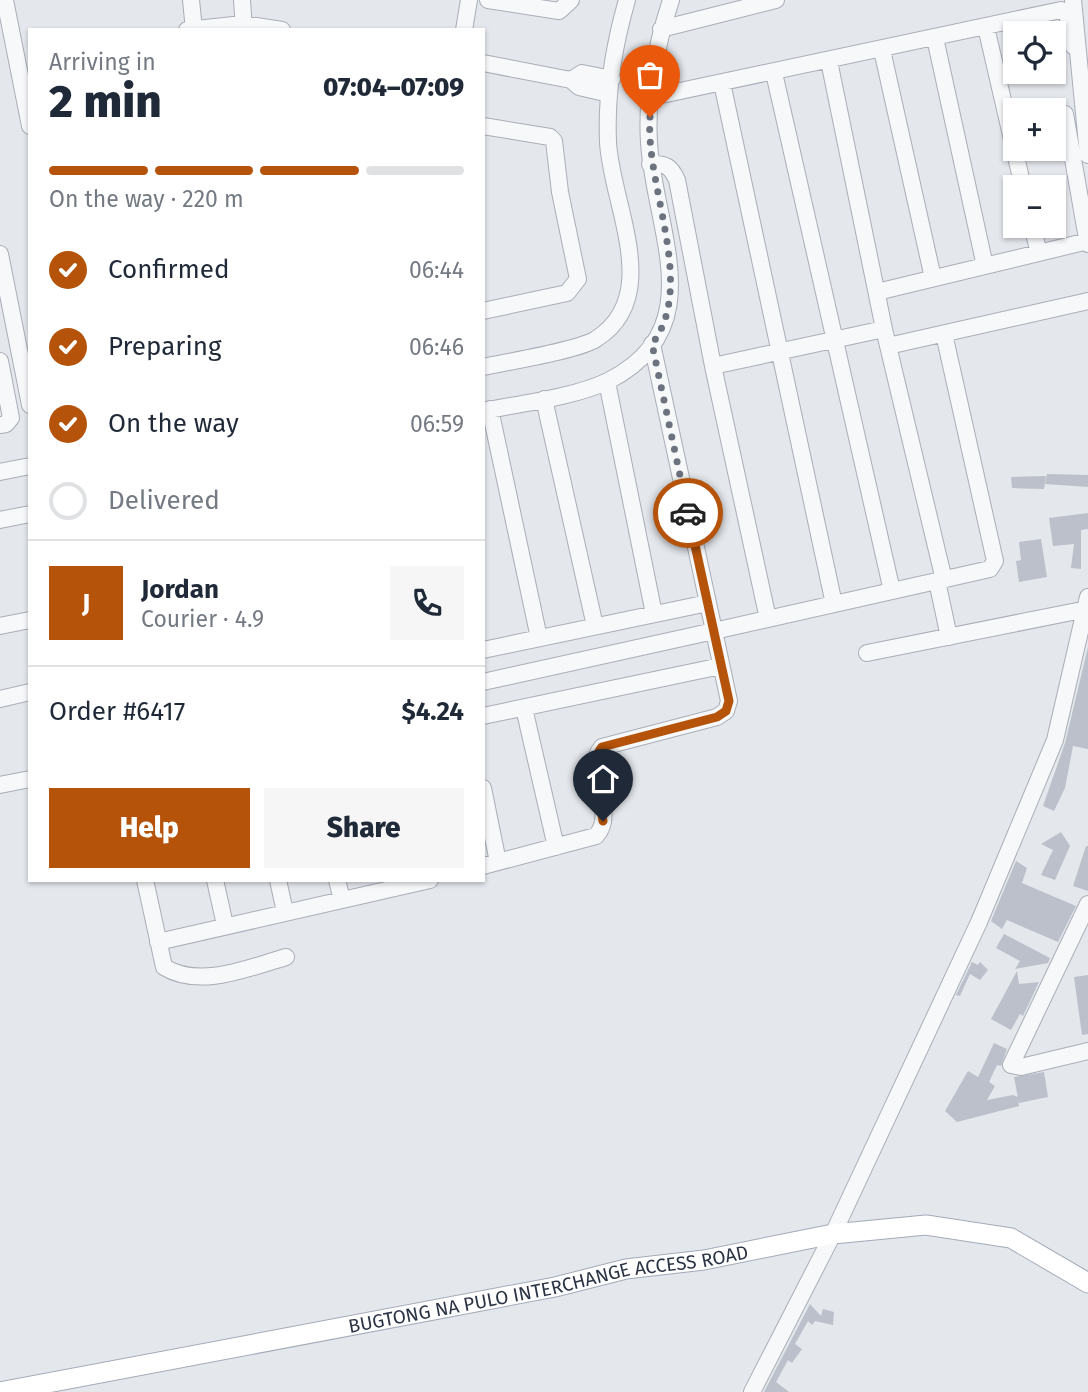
<!DOCTYPE html>
<html lang="en">
<head>
<meta charset="utf-8">
<style>
  :root { --surface:#fff; --page:#f6f6f7; --text:#1f2937; --muted:#747a83; --line:#e0e1e3; --accent:#b45309 }
  body { margin:0; font-family:"Fira Sans",sans-serif; background:var(--page); color:var(--text); height:100vh; display:flex; flex-direction:column; font-size:26px; white-space:nowrap }
  * { box-sizing:border-box; margin:0 }
  p { font-size:23px; color:var(--muted) }
  .icon { flex:none; width:38px; height:38px; fill:none; stroke:currentColor; stroke-width:2; stroke-linecap:round; stroke-linejoin:round }
  .map { position:relative; flex:1; overflow:hidden }
  .side { position:absolute; left:28px; top:28px; width:457px; height:854px; display:flex; flex-direction:column; background:var(--surface); border-radius:0px; box-shadow:0 2px 5px #0004 }
  .side>* { flex:none }
  .controls { position:absolute; left:1003px; top:21px; display:grid; gap:14px }
  .controls a { display:grid; place-items:center; width:63px; height:63px; border-radius:0px; background:var(--surface); box-shadow:0 2px 5px #0004; font-size:35px }
  .pin { position:absolute; display:grid; place-items:center; width:60px; height:60px; color:#fff; margin:-72px -30px; border-radius:50% 50% 50% 0; rotate:-45deg; box-shadow:0 0 7px #0007 }
  .pin .icon { rotate:45deg }
  .courier { position:absolute; display:grid; place-items:center; width:70px; height:70px; margin:-35px; border:5px solid #b45309; border-radius:50%; background:#fff; color:#222; box-shadow:0 2px 9px #0007 }
  .overview em { font-style:normal; font-weight:800 }
  .overview div { display:flex; flex-direction:column-reverse }
  .overview { display:flex; align-items:center; justify-content:space-between; height:119px; padding:0 21px }
  h1 { font-size:46px; font-weight:800; line-height:52px }
  .bar { display:grid; grid-template-columns:repeat(4,1fr); gap:10px 7px; align-content:center; height:84px; padding:0 21px }
  .bar i { height:9px; border-radius:5px; background:var(--line) }
  .bar .on { background:var(--accent) }
  .bar p { grid-column:span 4 }
  .line { display:flex; align-items:center; gap:18px; padding:0 21px; border-top:2px solid var(--line) }
  .line div { flex:1 }
  .round { display:grid; place-items:center; flex:none; width:74px; height:74px; border-radius:0px; background:var(--page) }
  ol { padding:0 21px; list-style:none }
  li { display:flex; align-items:center; gap:21px; height:77px }
  li p { margin-inline-start:auto }
  li .icon { padding:7px; border-radius:50%; background:var(--accent); color:#fff; stroke-width:4 }
  li:last-child { color:var(--muted) }
  li i { width:38px; height:38px; border:4px solid var(--line); border-radius:50% }
  .action { display:flex; gap:14px; margin-top:auto; padding:14px 21px }
  .action a { flex:1; height:80px; border-radius:0px; background:var(--accent); color:#fff; font-size:28px; font-weight:800; line-height:80px; text-align:center }
  .action a+a { background:var(--page); color:var(--text) }
  .map>svg:first-child { display:block }
</style>
</head>
<body>
<div class="map">
<svg width="1088" height="1392" viewBox="0 0 1088 1392">
  <rect width="100%" height="100%" fill="#e4e7ec"/>
  <!-- building -->
  <path fill="#bbc0ca" d="M1047,474l41,1v12l-43,-3z
    M1046,476l-2,13 -32,-1 -1,-11z
    M1088,513v16l-7,1v39l-10,-1 3,-24 -21,2 -4,-28z
    M1041,539l6,38 -28,5 -3,-21 5,-1 -2,-18z
    M1088,647v102l-15,-3 -8,42 -11,23 -11,-5 22,-63z
    M1061,832l9,14 -15,34 -14,-5 12,-25 -12,-6z
    M1086,846h2v45l-15,-5z
    M1016,861l11,7 -5,15 54,23 -18,36 -51,-22 -5,9 -11,-8z
    M1004,934l46,24 -2,5 -33,6 5,-8 -24,-13z
    M972,962l6,3 2,-3 8,8 -8,10 -10,-6 -10,22 -4,-1z
    M1017,971l2,13 20,-2 -16,34 -3,-2 -9,16 -20,-11z
    M1088,975v59l-6,1 -8,-58z
    M994,1043l13,6 -6,17 -4,-1 -8,17 6,4 -8,14 26,-5 5,2 1,9 -62,16 -12,-11 23,-40 10,6z
    M1044,1072l4,25 -29,6 -5,-26z
    M810,1304l11,12 2,-7 11,3 -1,13 -18,-4 -3,4 -4,-4 -13,23 7,5 -10,14 -4,-3 -12,22 13,10h-25z"/>
  <g fill="none" stroke-linecap="round" stroke-linejoin="round">
    <!-- minor casing -->
    <g stroke="#a9aeb7" stroke-width="18">
      <path id="minor" d="M5,0l25,126
        M191,0l3,30
        M242,0l2,30
        M488,0l71,11 12,-11
        M1073,0l15,155
        M986,27l37,160
        M661,29l115,-29
        M187,30l56,-6 39,6
        M464,30l5,-30
        M935,38l50,228
        M882,50l51,228
        M829,61l55,268 60,251
        M483,63l88,17 8,7 30,7
        M774,73l118,518
        M998,77l25,-5
        M571,80l11,-7 30,6
        M722,83l112,521
        M652,97l409,-87 6,3 6,33
        M1065,114l23,130
        M483,126l67,11 4,4 6,51 18,87 -11,14 -84,18
        M650,164c16,-1 21,3 27,16l36,186 55,253
        M1032,226l7,27
        M0,254l30,151
        M877,292l211,-51
        M652,344l56,259
        M888,346l200,-45
        M0,361l11,57 -5,6 -6,1
        M713,366l171,-37
        M483,367c23,-5 97,-17 113,-28 68,-43 15,-135 12,-197 -2,-47 6,-97 19,-142
        M607,382l47,232
        M544,399l51,227
        M490,409l49,229
        M483,411c36,-7 92,-14 125,-30 105,-53 46,-151 41,-239 -3,-46 8,-99 22,-142
        M0,472l30,-6
        M0,520l30,-6
        M937,581l12,56
        M0,626l30,-6
        M483,650l225,-47 6,28 -231,51
        M867,653l210,-42
        M0,699l30,-7
        M524,708l32,139
        M483,716l238,-50
        M0,785l30,-6
        M483,788l15,74
        M483,866l113,-30c23,-25 -16,-63 6,-89l115,-30 9,-6 3,-10 -15,-70 276,-62 5,-8 -51,-227
        M145,880l19,87c36,22 84,1 122,-10
        M215,880l10,45
        M278,880l7,32
        M337,880l5,20
        M1088,904l-77,161 10,2 67,-16
        M158,942l272,-62
        M752,1392l81,-158 146,-312 76,-182 33,-143"/>
    </g>
    <!-- major casing -->
    <g stroke="#a3abb8" stroke-width="21">
      <g id="major">
        <path id="s1" d="M0,1392l555,-105 71,-18 78,-9 129,-26 93,-9 85,13 77,45"/>
      </g>
    </g>
    <!-- minor -->
    <use href="#minor" stroke="#f7f8fa" stroke-width="16"/>
    <!-- major -->
    <use href="#major" stroke="#fff" stroke-width="19"/>
  </g>
  <g fill="none" stroke-linecap="round" stroke-linejoin="round">
    <!-- done -->
    <path stroke="#6c737f" stroke-width="7" stroke-dasharray="0 12.6" d="M650,117c-5,71 47,169 2,227l36,169"/>
    <!-- route -->
    <path stroke="#b45309" stroke-width="9" d="M603,821c-3,-24 -17,-55 -1,-74l115,-30 9,-6 3,-10 -41,-188"/>
  </g>
  <g text-anchor="middle" stroke-width="5" stroke-linejoin="round" paint-order="stroke">
    <!-- street labels -->
    <g font-size="19" fill="#2b3445" stroke="#f4f6f9">
      <text dy="7" stroke="none"><textPath href="#s1" startOffset="558">BUGTONG NA PULO INTERCHANGE ACCESS ROAD</textPath></text>
    </g>
  </g>
</svg>
<div class="controls">
<a><svg class="icon" aria-label="locate" viewBox="0 0 24 24"><circle cx="12" cy="12" r="6"/><path d="M12 2v4M12 18v4M2 12h4M18 12h4"/></svg></a>
<a>+</a>
<a>−</a>
</div>
<div class="pin" style="left:650px;top:117px;background:#ea580c"><svg class="icon" aria-label="bag" viewBox="0 0 24 24"><path d="M5 8h14l-1 12H6zM9 8a3 3 0 0 1 6 0"/></svg></div>
<div class="pin" style="left:603px;top:821px;background:#1f2937"><svg class="icon" aria-label="home" viewBox="0 0 24 24"><path d="M3 11l9-7 9 7M6 9v11h12V9"/></svg></div>
<div class="courier" style="left:688px;top:513px"><svg class="icon" aria-label="car" viewBox="0 0 24 24"><path d="M5 17H2v-5l4-1 3-4h7l3 4 3 1v5h-3M9 17h6M6 11h13"/><circle cx="7" cy="17" r="2"/><circle cx="17" cy="17" r="2"/></svg></div>
<section class="side">
<div class="overview"><div><h1>2 min</h1><p>Arriving in</p></div><em>07:04–07:09</em></div>
<div class="bar"><i class="on"></i><i class="on"></i><i class="on"></i><i></i><p>On the way · 220 m</p></div>
<ol>
<li><svg class="icon" aria-label="check" viewBox="0 0 24 24"><path d="M5 12l5 5 9-10"/></svg>Confirmed<p>06:44</p></li>
<li><svg class="icon" aria-label="check" viewBox="0 0 24 24"><path d="M5 12l5 5 9-10"/></svg>Preparing<p>06:46</p></li>
<li><svg class="icon" aria-label="check" viewBox="0 0 24 24"><path d="M5 12l5 5 9-10"/></svg>On the way<p>06:59</p></li>
<li><i></i>Delivered</li>
</ol>
<div class="line" style="height:126px"><b class="round" style="background:var(--accent);color:#fff">J</b><div><b>Jordan</b><p>Courier · 4.9</p></div><a class="round"><svg class="icon" aria-label="phone" viewBox="0 0 24 24"><path d="M5 4h4l2 5-3 2q2 4 5 5l2-3 5 2v4C11 20 4 13 5 4z"/></svg></a></div>
<div class="line" style="height:91px"><div>Order #6417</div><b>$4.24</b></div>
<div class="action"><a>Help</a><a>Share</a></div>
</section>
</div>
</body>
</html>
